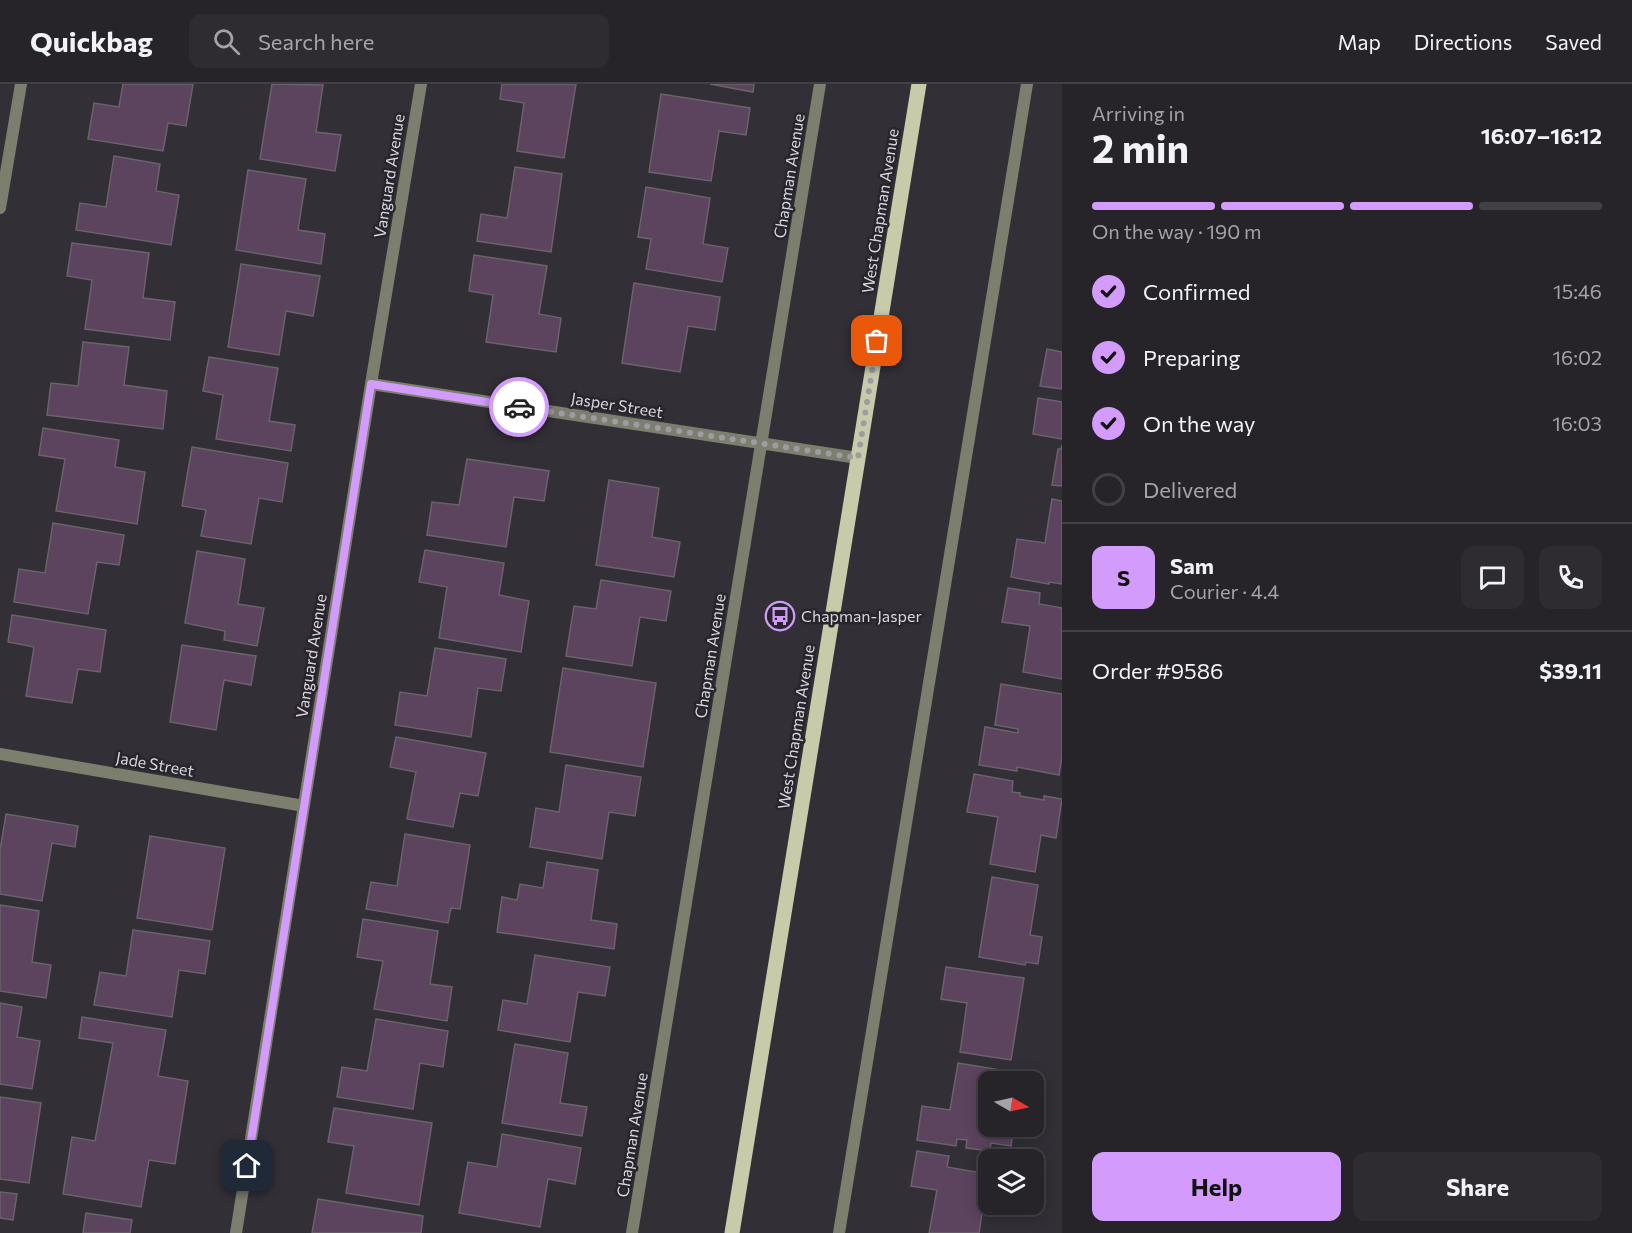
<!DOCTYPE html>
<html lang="en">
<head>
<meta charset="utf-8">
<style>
  :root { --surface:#262329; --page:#2e2b31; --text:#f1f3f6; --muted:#a4a4a8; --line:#424046; --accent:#d39cfc }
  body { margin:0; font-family:Commissioner,sans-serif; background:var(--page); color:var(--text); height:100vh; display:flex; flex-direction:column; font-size:22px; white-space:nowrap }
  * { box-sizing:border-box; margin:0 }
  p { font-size:20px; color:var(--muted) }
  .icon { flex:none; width:33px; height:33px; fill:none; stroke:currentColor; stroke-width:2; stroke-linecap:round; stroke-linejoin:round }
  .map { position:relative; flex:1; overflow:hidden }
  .side { display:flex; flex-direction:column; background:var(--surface); width:570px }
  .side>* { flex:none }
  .needle { width:39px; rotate:99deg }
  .buttons { position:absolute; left:978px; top:987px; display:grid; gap:12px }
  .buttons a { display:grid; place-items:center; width:66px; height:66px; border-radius:12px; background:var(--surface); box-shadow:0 3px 15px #0003,0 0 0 2px var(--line); font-size:30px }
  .pin { position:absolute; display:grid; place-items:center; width:51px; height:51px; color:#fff; margin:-26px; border-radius:12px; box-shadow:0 3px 9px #0006 }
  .courier { position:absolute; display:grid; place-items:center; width:60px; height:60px; margin:-30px; border:4px solid #d39cfc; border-radius:50%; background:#fff; color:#222; box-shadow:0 2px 8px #0007 }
  .overview em { font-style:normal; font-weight:700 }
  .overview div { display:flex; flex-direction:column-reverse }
  .overview { display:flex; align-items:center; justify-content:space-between; height:102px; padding:0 30px }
  h1 { font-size:39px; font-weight:700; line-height:45px }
  .bar { display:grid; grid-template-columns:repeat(4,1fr); gap:9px 6px; align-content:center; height:72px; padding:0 30px }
  .bar i { height:8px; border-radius:4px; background:var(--line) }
  .bar .current { background:var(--accent) }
  .bar p { grid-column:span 4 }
  .line { display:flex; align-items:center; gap:15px; padding:0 30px; border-top:2px solid var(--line) }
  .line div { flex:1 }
  .round { display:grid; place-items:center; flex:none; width:63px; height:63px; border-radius:12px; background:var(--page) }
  ol { padding:0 30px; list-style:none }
  li { display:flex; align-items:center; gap:18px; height:66px }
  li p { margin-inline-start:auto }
  li .icon { padding:6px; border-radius:50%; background:var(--accent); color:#111; stroke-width:4 }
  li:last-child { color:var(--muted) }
  li i { width:33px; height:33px; border:3px solid var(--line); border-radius:50% }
  .action { display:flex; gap:12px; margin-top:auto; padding:12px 30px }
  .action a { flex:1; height:69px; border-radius:12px; background:var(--accent); color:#111; font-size:24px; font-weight:700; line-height:69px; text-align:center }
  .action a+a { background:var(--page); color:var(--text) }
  header { display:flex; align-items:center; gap:36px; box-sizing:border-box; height:84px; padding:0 30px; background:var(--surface); border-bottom:2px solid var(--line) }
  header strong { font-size:28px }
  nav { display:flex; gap:33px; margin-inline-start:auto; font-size:21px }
  .search { width:420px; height:54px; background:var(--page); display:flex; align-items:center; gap:15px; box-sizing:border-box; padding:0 21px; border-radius:12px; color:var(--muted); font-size:22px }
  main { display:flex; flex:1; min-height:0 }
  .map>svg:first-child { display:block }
</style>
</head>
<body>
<header>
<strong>Quickbag</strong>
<div class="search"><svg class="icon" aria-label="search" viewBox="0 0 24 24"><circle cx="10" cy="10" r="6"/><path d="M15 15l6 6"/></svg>Search here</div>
<nav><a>Map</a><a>Directions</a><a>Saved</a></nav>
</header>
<main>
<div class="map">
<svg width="1062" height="1149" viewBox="0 0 1062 1149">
  <rect width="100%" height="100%" fill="#322f37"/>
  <!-- building -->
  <path fill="#5c435e" stroke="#6a636b" stroke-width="1.5" d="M123,0h70l-7,42 -18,-3 -5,28 -75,-12 6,-36 25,4z
    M272,0l51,1 -7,47 25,3 -6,36 -75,-12z
    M502,0h74l-12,74 -47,-7 7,-48 -24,-4z
    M710,0h44l-1,8z
    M661,10l89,14 -4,27 -27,-4 -8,50 -62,-9z
    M114,72l46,8 -4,27 23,4 -8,50 -95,-15 4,-27 26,4z
    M515,83l47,7 -11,78 -74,-11 4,-27 26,4z
    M248,86l58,9 -8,51 27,4 -4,30 -85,-14z
    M646,103l64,11 -7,46 25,4 -6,34 -76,-13 5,-30 -13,-2z
    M72,159l77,10 -6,45 32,4 -5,38 -85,-11 7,-49 -25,-4z
    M474,171l73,11 -8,48 22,4 -5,34 -70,-10 7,-47 -24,-4z
    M241,180l79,12 -7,40 -27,-5 -7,44 -51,-8z
    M634,199l86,14 -5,33 -27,-4 -8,46 -58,-9z
    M83,258l46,5 -5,38 43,6 -4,38 -116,-14 4,-32 27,3z
    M1047,265l15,3v37l-22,-3z
    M209,273l69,11 -9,53 26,4 -4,26 -75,-12 7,-44 -20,-4z
    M1038,314l24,4v37l-29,-5z
    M43,344l76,12 -4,27 30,5 -8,52 -81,-13 9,-52 -26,-4z
    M1062,361v41l-10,-1 6,-36h3z
    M192,363l96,16 -6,39 -23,-4 -8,46 -50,-8 5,-26 -24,-4z
    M467,375l82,12 -5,30 -30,-4 -8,50 -79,-12 5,-33 27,3z
    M609,396l50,8 -7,49 28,5 -6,35 -78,-12z
    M1052,415l10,2v83l-13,-2v2l-38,-7 6,-38 28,4z
    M53,439l71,12 -5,30 -22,-3 -9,52 -74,-12 5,-33 26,4z
    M425,466l79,13 -5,32 30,6 -8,51 -82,-14 8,-51 -28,-5z
    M197,467l48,8 -7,45 26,4 -7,38 -33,-6 1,-9 -40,-8z
    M601,496l70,11 -5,30 -26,-4 -8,49 -66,-10 8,-50 22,3z
    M1008,504l32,5 -1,11 23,4v71l-39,-7 7,-46 -28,-4z
    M12,531l94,15 -6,42 -22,-3 -6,34 -46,-7 8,-49 -26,-5z
    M182,561l74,11 -5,29 -27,-5 -8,50 -46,-8z
    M435,564l71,11 -5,32 -23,-3 -7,49 -76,-12 5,-33 27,4z
    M563,584l93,15 -13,84 -93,-15z
    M1001,600l61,10v62l-3,19 -42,-8v4l-38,-6 6,-38 33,6v-4l-23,-4z
    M396,653l90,16 -8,43 -18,-3 -7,34 -46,-8 9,-47 -26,-5z
    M566,681l75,12 -6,39 -26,-4 -7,47 -72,-12 6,-39 23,4z
    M974,690l39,7 -1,11 8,1v3l24,4v-4l18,3 -6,39 -15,-3 -6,37 -45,-8 8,-47 -31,-5z
    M6,730l72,12 -3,21 -23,-4 -10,58 -42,-7v-44z
    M405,750l65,11 -10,64 -9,-1 -3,15 -82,-14 5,-27 26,4z
    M150,752l75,12 -13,82 -75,-12z
    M547,778l51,8 -7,50 26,4 -3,25 -117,-17 5,-35 15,3 3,-16 23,4z
    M992,793l46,8 -8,50 12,2 -4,27 -12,-2 -1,3 -46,-8z
    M0,821l39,6 -7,51 19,3 -5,33 -46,-7z
    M363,835l75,12 -8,53 22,3 -5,34 -73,-12 9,-48 -26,-4z
    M133,846l77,11 -5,33 -26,-4 -7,47 -78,-12 6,-33 26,4z
    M535,871l75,12 -5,29 -27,-4 -8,50 -72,-12 5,-30 24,4z
    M946,883l78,11 -13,82 -51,-8 7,-49 -26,-4z
    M0,919l22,4 -5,30 23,4 -8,48 -32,-5z
    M82,933l84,13 -8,46 30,5 -13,83 -26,-4 -8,47 -78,-13 9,-57 23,4 18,-98 -34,-5z
    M376,935l72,12 -5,36 -23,-4 -7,46 -76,-12 5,-30 25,4z
    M515,960l53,9 -8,50 27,4 -5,29 -80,-13z
    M958,979l49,8 -2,11h-17v44h26l-3,20 -20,-3 -1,8 -24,-3 1,-8 -10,-1 -1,7 -39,-6 5,-34 28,4z
    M0,1013l41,6 -12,80 -29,-4z
    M334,1024l98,15 -13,82 -73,-12 8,-47 -26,-4z
    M502,1050l79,14 -6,36 -27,-5 -8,48 -81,-14 9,-51 29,5z
    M917,1067l32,5 -2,11 41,7 -9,59h-50l8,-43 -26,-4z
    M0,1108l17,2 -4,26 -13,-2z
    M318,1115l105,17 -2,17h-109z
    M86,1129l46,7 -2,13h-47z"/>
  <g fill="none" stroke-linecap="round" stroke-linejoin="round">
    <!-- street -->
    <path stroke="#7c7e6e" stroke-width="12" d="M0,124l21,-124
      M371,300l487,74
      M0,670l304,52
      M236,1149l135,-849 50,-300
      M632,1149l188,-1149
      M839,1149l188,-1149"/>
    <!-- primary -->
    <path stroke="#c8cbaa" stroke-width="15" d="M732,1149l187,-1149"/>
  </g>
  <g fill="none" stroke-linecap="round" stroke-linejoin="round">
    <!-- done -->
    <path stroke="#9e9ca2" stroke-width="6" stroke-dasharray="0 10.8" d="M519,323l339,51 19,-117"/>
    <!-- route -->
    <path stroke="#d39cfc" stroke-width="8" d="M247,1082l124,-782 148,23"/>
  </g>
  <!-- icons -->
  <defs>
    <g id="bus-ring" transform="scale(1.5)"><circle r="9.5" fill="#28252d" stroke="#d39cfc" stroke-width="1.5"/><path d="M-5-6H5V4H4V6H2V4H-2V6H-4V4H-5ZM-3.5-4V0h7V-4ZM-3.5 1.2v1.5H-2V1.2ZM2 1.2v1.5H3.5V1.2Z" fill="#d39cfc"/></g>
  </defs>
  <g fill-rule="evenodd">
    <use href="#bus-ring" x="780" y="532"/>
  </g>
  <g text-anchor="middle" stroke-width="5" stroke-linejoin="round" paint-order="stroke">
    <!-- street labels -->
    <g font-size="16" fill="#d8d7dc" stroke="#28252d">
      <text transform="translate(389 92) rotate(-81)" y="6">Vanguard Avenue</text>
      <text transform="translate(789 92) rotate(-81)" y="6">Chapman Avenue</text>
      <text transform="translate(880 127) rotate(-81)" y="6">West Chapman Avenue</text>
      <text transform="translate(617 321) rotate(9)" y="6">Jasper Street</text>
      <text transform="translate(311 572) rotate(-81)" y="6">Vanguard Avenue</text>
      <text transform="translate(710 572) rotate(-81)" y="6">Chapman Avenue</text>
      <text transform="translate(796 643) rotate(-81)" y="6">West Chapman Avenue</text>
      <text transform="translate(155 680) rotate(10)" y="6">Jade Street</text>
      <text transform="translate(632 1051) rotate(-81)" y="6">Chapman Avenue</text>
    </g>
    <!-- poi labels -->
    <g font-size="16" fill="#d8d7dc" stroke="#28252d" text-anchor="start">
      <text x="801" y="538">Chapman-Jasper</text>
    </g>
  </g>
</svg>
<div class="buttons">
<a><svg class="needle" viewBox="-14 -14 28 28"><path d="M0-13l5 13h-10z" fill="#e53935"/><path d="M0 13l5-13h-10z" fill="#a4a4a8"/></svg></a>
<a><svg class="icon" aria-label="layers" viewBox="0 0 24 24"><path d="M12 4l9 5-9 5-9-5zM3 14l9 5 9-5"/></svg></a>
</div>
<div class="pin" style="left:877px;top:257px;background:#ea580c"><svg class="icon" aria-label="bag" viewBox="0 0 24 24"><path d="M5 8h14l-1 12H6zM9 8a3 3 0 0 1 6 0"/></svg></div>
<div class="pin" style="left:247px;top:1082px;background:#1f2937"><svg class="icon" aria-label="home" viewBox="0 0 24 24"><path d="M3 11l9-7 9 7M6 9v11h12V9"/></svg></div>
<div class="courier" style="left:519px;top:323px"><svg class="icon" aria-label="car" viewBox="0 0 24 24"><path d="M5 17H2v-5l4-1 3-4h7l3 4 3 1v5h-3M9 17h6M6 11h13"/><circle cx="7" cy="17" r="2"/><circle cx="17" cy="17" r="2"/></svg></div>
</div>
<section class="side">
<div class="overview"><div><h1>2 min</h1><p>Arriving in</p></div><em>16:07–16:12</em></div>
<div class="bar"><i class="current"></i><i class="current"></i><i class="current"></i><i></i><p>On the way · 190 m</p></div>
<ol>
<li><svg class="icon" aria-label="check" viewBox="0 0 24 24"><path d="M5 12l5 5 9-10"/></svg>Confirmed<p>15:46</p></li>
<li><svg class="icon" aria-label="check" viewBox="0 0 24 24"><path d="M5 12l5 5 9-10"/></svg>Preparing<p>16:02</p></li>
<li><svg class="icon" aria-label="check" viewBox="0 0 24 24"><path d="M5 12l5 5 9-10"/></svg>On the way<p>16:03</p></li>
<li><i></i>Delivered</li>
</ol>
<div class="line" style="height:108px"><b class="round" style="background:var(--accent);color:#111">S</b><div><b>Sam</b><p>Courier · 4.4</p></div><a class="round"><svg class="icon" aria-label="chat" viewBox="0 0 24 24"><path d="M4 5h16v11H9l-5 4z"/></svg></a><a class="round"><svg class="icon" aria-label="phone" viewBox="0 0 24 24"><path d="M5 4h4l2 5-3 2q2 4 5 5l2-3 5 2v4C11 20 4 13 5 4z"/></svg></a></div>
<div class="line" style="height:78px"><div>Order #9586</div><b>$39.11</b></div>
<div class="action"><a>Help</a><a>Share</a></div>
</section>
</main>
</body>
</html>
